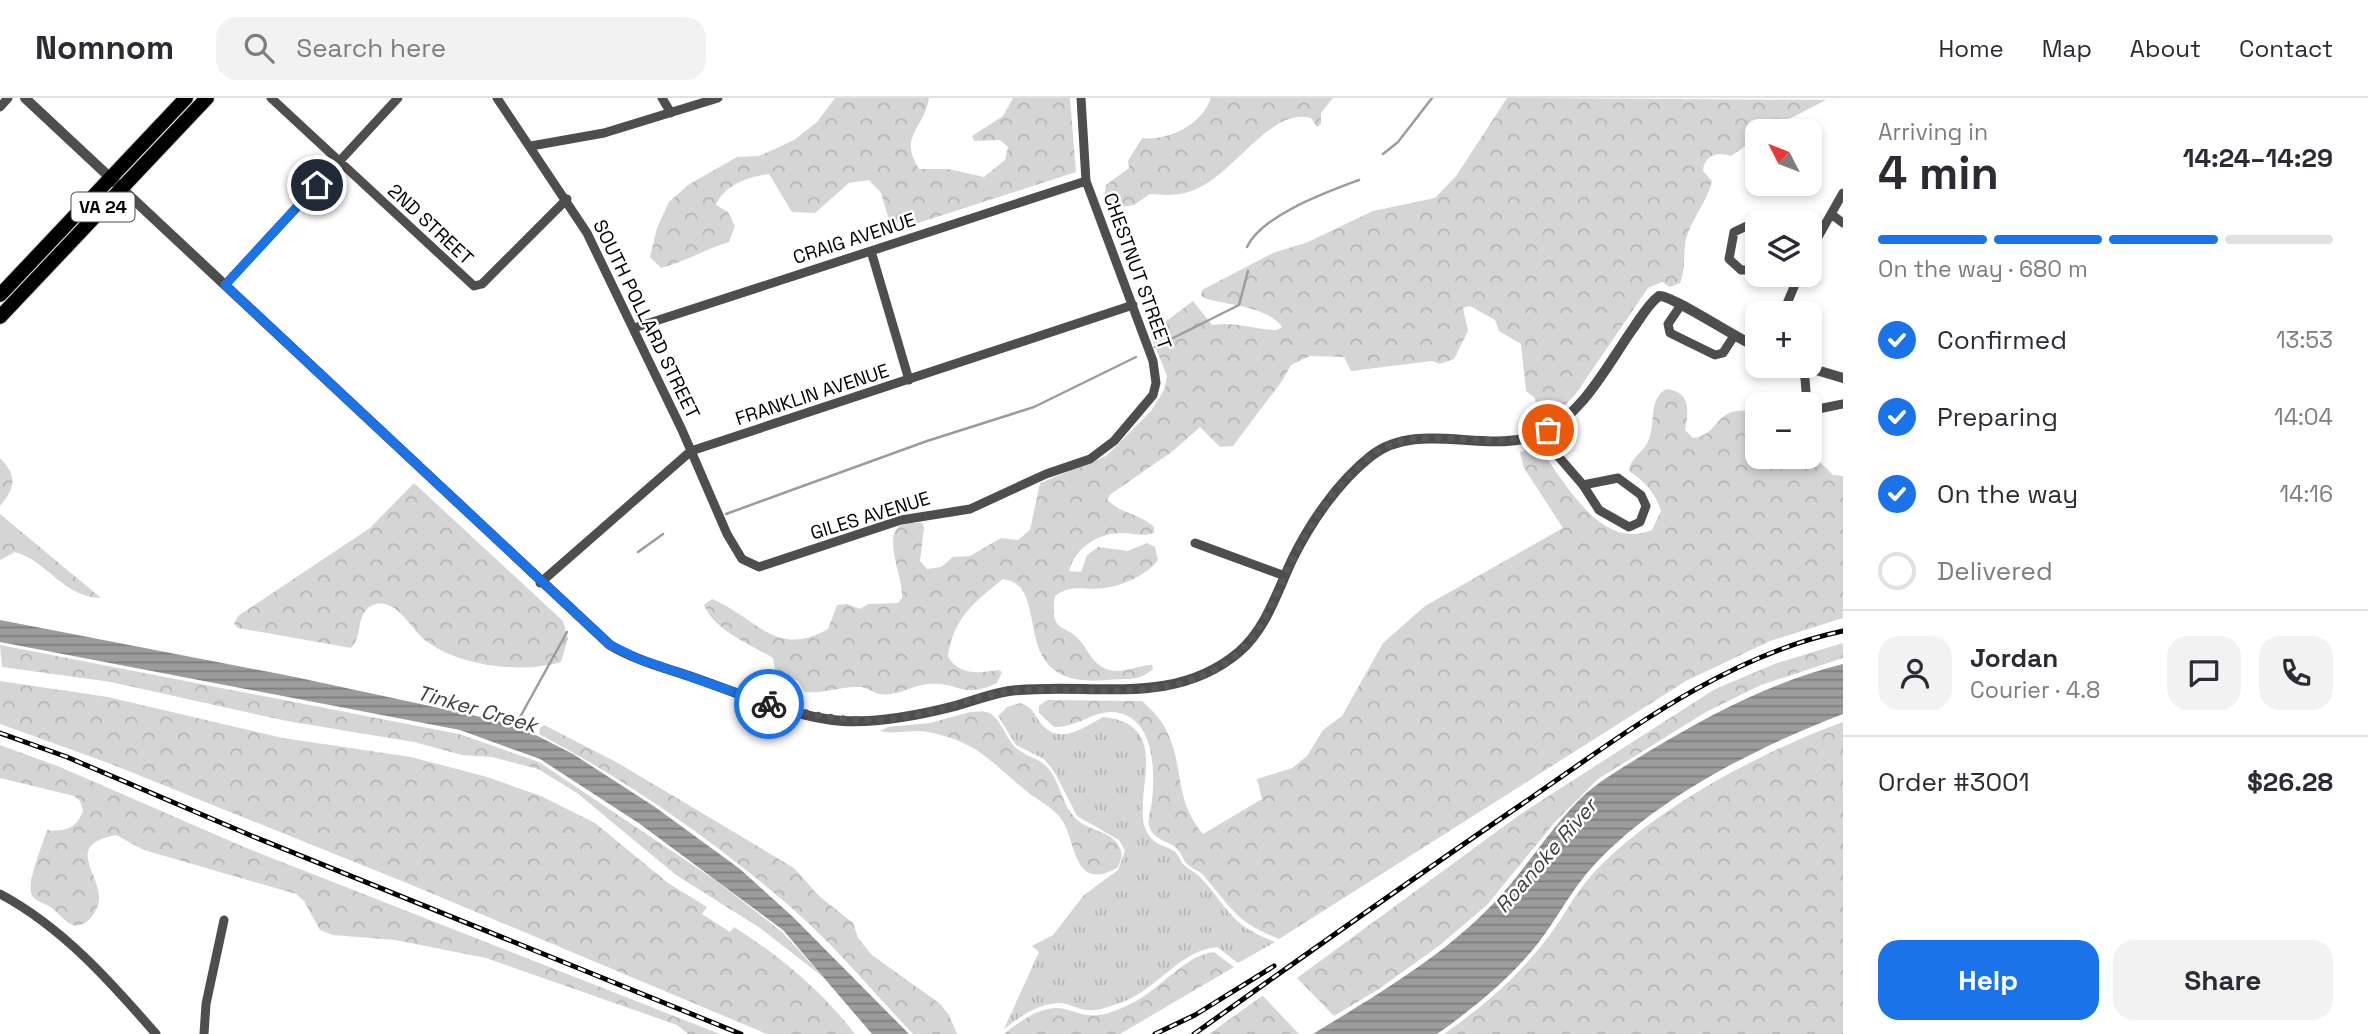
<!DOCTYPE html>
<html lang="en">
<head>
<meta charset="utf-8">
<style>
  :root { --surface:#fff; --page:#f2f2f3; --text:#2b2b33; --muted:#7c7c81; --line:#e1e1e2; --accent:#1a73e8 }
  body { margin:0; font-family:"Space Grotesk",sans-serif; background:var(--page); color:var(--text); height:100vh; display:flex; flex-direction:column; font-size:26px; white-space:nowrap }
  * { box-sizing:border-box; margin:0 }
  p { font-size:23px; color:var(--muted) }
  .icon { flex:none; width:38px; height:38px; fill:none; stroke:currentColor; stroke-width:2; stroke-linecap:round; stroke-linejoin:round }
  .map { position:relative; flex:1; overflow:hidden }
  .drawer { display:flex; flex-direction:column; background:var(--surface); width:525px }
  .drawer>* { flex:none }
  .needle { width:46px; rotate:312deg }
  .tools { position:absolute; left:1745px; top:21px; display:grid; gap:14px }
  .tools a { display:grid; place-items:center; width:77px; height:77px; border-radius:14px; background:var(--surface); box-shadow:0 4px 10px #0003; font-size:35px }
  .pin { position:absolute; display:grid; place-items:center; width:60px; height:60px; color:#fff; margin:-30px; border:4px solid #fff; border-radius:50%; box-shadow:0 2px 7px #0007 }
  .courier { position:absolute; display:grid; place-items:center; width:70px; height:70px; margin:-35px; border:5px solid #1a73e8; border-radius:50%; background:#fff; color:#222; box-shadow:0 2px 9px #0007 }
  .head em { font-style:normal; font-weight:700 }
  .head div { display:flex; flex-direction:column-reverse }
  .head { display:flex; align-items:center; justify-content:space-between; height:119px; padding:0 35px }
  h1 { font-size:46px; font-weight:700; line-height:52px }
  .bar { display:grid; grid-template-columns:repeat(4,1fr); gap:10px 7px; align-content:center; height:84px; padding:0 35px }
  .bar i { height:9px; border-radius:5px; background:var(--line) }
  .bar .active { background:var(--accent) }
  .bar p { grid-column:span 4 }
  .line { display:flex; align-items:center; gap:18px; padding:0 35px; border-top:2px solid var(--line) }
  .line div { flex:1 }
  .round { display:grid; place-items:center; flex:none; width:74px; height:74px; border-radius:21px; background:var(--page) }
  ol { padding:0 35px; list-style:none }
  li { display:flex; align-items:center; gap:21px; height:77px }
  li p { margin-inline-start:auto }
  li .icon { padding:7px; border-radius:50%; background:var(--accent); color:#fff; stroke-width:4 }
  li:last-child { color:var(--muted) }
  li i { width:38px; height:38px; border:4px solid var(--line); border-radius:50% }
  .primary-button { display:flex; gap:14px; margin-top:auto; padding:14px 35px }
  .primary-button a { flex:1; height:80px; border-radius:21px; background:var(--accent); color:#fff; font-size:28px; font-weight:700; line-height:80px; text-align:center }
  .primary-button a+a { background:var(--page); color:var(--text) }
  header { display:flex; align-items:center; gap:42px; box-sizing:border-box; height:98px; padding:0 35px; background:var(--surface); border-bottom:2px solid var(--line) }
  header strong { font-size:33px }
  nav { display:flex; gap:38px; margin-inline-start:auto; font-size:24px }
  .search { width:490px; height:63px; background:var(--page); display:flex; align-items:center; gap:18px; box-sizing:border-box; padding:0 24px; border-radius:21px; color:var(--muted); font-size:26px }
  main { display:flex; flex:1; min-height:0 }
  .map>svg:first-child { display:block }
</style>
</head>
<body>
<header>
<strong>Nomnom</strong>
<div class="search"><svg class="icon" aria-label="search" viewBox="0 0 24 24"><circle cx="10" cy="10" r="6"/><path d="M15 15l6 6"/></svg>Search here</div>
<nav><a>Home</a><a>Map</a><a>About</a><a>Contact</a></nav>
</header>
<main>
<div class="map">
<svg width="1843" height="936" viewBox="0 0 1843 936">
  <defs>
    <pattern id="grass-tufts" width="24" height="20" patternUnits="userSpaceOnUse" patternTransform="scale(1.75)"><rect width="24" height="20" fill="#d5d5d5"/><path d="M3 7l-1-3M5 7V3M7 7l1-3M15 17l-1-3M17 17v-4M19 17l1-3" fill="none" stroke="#b5b5b5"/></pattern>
    <pattern id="forest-crowns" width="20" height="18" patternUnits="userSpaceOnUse" patternTransform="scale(1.75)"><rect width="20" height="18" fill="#d5d5d5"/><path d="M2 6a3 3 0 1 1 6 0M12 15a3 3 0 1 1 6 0" fill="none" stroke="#b5b5b5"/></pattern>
    <pattern id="water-rules" width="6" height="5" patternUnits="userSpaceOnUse" patternTransform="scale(1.75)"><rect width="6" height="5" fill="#9c9c9c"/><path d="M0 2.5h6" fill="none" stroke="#7d7d7d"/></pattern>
  </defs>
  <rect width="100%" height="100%" fill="#fff"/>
  <!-- grass -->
  <path fill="url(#grass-tufts)" d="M1020,605c11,3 13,9 19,18 20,27 45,6 64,-4 76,8 24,84 45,117 7,11 16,11 26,17 4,3 6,9 9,13 5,5 12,8 17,13 30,32 28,47 75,65l-37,21 -21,-16c-39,4 -59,43 -97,56 -9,3 -21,8 -32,7 -10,0 -20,-8 -31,-7 -21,2 -38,14 -53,26l35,-77 -7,-6 21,-11 31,-40 34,-25 7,-19 -6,-11 -42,-24 -23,-45 -10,-12 -28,-14 -18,-29 9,-9z"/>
  <!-- forest -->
  <path fill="url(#forest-crowns)" d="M835,0h94c-5,31 -31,38 -10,71h29l36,8 21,-17 3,-13 -8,-7 -26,1 -2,-5 31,-20 10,-18h57l6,74 -164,53 -23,-5 -8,-27 -12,-13 -20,3 -34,30 -23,-1 -23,-38c-21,3 -45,11 -53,31l12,7 7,14 -6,16c-24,7 -44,20 -68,26l-11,-11 7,-29 12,-26 19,-17 49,-28 22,-1 35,-16 23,-18z
    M1211,0h122l-12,15v11l-4,3 -6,-9c-42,-12 -79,62 -123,74 -13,4 -25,3 -38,2l-16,11 -20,3 -10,-10 2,-13 23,-17 -1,-7 14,-23c26,3 60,-13 69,-40z
    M1507,0l336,2h-17l-60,31h-9v7l-26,18c-13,-5 -27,-1 -28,15l9,10c-5,21 -20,37 -26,58 -3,15 0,30 -6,44l-10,4 -8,-5 -14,6 -73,107 -14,14 -18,6 -6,-5 -2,-12 -9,-7 -5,-47 -22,-13 -4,-11 -25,-14 -7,2 5,23 -14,28 -14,5 -8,-3 -81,10 -7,-14 -34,-1 -19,9 -9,16 -49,65 -13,1 -20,-20 -27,24 -62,43 -4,5c11,14 34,15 47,28v6c-13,4 -20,0 -33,0 -23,0 -46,15 -52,38l12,1 6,-17 11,-8 30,4 19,-8 8,4 3,13c-11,15 -36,26 -54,28 -19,3 -32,-5 -49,8 -6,41 11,25 27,47 8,11 12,22 27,27 15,4 29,-5 43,-5l1,4c-14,13 -29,9 -46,11 -106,10 -51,-94 -104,-101 -29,23 -51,41 -55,78 12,19 31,16 51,13l3,2 -5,11c-35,17 -38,-2 -69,1 -15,1 -32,13 -48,10 -7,-1 -13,-7 -20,-7 -19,-1 -37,7 -55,5l-7,-11 -23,-12 -2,-11c-22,-13 -59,-28 -69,-53l8,-6c44,18 64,60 116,30l9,-24 10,-1 13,5 8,-5 30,-1 4,-5c2,-26 -32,-82 20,-75l2,5 -4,33 7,8 14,-2 12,-10 17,-1 31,-18 17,2 12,-10 10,-47 66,-27 45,-45 13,-21 3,-14 -16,-40 2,-5 40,-30 19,24c22,-4 43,5 65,5l5,-3c-14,-20 -53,-22 -75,-28l-6,-3 1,-6 71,-37 35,-11 65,-31 62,-13 21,-22z
    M1666,291c25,3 23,21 19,41l8,8c30,-4 18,-34 64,-26v45h53v-5l23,23 10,1v142l-73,23 -84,40 -407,258c-43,-17 -47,-30 -75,-63 -5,-6 -12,-7 -17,-12 -4,-4 -5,-10 -9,-14 -6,-8 -20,-9 -26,-18 -7,-9 -1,-21 0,-31 3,-28 3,-79 -32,-88 -24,-6 -39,14 -66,14l-15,-14v-7l8,-6 95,1c11,10 22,21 27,35 15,36 6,65 34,98l59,-35 -5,-20 35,-11 15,-12 16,-26 19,-14 41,-73 42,-37 138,-78 -39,-60 -4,-16 18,-6c26,34 62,106 114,84l9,-19c-6,-19 -16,-29 -32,-40 1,-14 15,-18 20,-32 7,-18 -1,-39 17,-50z
    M0,360c18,18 15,30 0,48z
    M414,385l149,138 5,17 -7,24c-39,12 -102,4 -135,-21 -14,-10 -28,-42 -50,-37 -22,6 -12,32 -25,44l-113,-20 -4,-4 4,-8 132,-88z
    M0,416l101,84c-38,-1 -52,-36 -86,-46l-15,8z
    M1843,545v15l-82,27 -55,27 -108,67 -43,43 -68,83 -47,40 -61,44 -45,27 -37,-38 225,-165 193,-124 62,-26z
    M0,547l459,89 80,28 176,118 67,52 41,45 -63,-49 -84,-53 -99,-82 -39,-24 -46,-12 -30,-2 -48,-13 -127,-21 -176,-39 -109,-15z
    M0,583l108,16 175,41 128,19 76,20 54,19 54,27 73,60 39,24 -5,7 28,18 4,-5c46,29 88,64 121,107h-88l-348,-146 -308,-124 -111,-40z
    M970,614c7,0 15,-2 21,2 11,7 15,25 25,34 12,10 26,10 35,24 10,15 12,34 25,47 12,11 32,12 41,24 7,9 5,16 0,25 -47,26 -39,-32 -59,-53 -10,-11 -23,-16 -34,-26 -36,-29 -46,-47 -96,-57 -16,-3 -32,3 -48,-1l8,-4 42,-4z
    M1843,624v312h-399c36,-25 71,-55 98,-89 20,-24 34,-55 56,-77 64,-64 161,-115 245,-146z
    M544,627l74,38 176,105 25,28 34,27 5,15 14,17 67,48 10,12 8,19h-44c-39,-41 -76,-86 -119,-124 -77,-67 -164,-128 -255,-176l1,-6z
    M0,647l60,22 184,80 476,187h-32l-11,-9 -191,-67 -91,-18 -62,-5 -13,-5 -16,-29 -8,-7 -152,-44 -28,-15c-51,10 -18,35 -17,62 1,12 -12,32 -26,28 -8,-3 -14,-11 -21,-17 -6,-4 -14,-6 -19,-11 -9,-10 10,-53 14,-67 18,2 29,-1 36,-19l-3,-10 -6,-5 -74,-18z
    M1214,854l20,15 -114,67h-116c15,-12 32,-25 52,-26 12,0 21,6 32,7 12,2 25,-3 36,-8 35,-14 58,-51 90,-55z
    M1263,898l36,38h-90l53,-38z"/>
  <!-- water -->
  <path fill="url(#water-rules)" d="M0,522l295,57 219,47 59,30 82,53 85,62 53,48 116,117h-37l-89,-104 -143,-106 -100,-65 -80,-29 -460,-88z
    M1843,566v50c-86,33 -184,82 -248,150 -22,23 -37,53 -56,78 -28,36 -65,66 -102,92h-124c60,-37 126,-75 176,-126 34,-34 58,-76 92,-110 19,-18 43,-31 65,-45 63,-38 125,-71 197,-89z"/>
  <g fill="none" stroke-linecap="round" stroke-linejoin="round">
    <!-- stream -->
    <path stroke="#9c9c9c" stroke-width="2.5" d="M1383,56l15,-12 34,-44
      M1247,149c15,-32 80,-55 112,-67
      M1155,249l84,-42 9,-34
      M726,416l201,-73 107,-34 102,-50
      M638,454l25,-18
      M514,630l53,-96"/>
    <!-- primary casing -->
    <g stroke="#dbdbdb" stroke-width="16">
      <path id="primary" d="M0,197l186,-197
        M0,219l207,-219"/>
    </g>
    <!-- minor -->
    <path stroke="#4e4e4e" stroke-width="9" d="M271,0l203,188 8,-2 85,-85
      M497,0l90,135 95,197 45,104 15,25 17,8 142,-47 69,-11 76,-35 44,-15 24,-18 39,-46 3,-12 -3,-22 -67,-180 -5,-83
      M662,0l9,15
      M0,9l8,-9
      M531,48l73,-13 114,-35
      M1831,116l12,9
      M1757,130l-6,-4 -17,8 -5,27 12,11h16
      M871,153l38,129
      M1810,153l33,-58
      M225,187l173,-187
      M1681,207l-13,19 2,9 45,22 8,-2 11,-17
      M1783,215l16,-38
      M634,230l452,-147
      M1804,268l3,38
      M1810,309l8,2 25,-5
      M1539,336l44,51 16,25 30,17 11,-5 6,-16 -5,-11 -23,-17 -35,7
      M1195,445l90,33
      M540,485l151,-132 442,-146
      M0,796c62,33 110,87 156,140
      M204,936l2,-30 18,-84"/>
    <!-- tertiary -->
    <path stroke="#4e4e4e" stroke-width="10" d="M25,0l585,547c25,15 55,23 82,32 46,16 103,41 151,44 36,2 77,-6 112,-15 18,-5 35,-12 54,-15 79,-10 163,18 230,-39 27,-23 38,-60 53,-92 18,-37 46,-78 79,-104 48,-38 118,1 171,-23 41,-19 65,-67 90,-103 8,-11 16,-26 27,-34 11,-2 80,44 98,51
      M1803,268l40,12"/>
    <!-- primary -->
    <use href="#primary" stroke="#000" stroke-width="14"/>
    <!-- rail casing -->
    <g stroke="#000" stroke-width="5">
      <path id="rail" d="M0,635l67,24 185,79 489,198
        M1155,936l40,-19 79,-49
        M1194,936c111,-79 222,-158 334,-234 97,-67 197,-144 315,-169"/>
    </g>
    <!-- rail -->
    <use href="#rail" stroke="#fff" stroke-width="2.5" stroke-dasharray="8" stroke-linecap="butt"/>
  </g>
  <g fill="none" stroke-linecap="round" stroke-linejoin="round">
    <!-- done -->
    <path stroke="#595959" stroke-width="7" stroke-dasharray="0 12.6" d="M769,606c58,15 97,22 157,9 28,-7 58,-19 87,-22 77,-7 172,19 232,-45 23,-24 33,-58 48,-88 19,-38 49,-83 85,-107 44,-30 117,5 170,-21"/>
    <!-- route -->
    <path stroke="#1a73e8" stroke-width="9" d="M317,87l-92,100 385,360 29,14 130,45"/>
  </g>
  <g text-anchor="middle" stroke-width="5" stroke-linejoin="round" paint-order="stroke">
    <!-- shield labels -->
    <rect fill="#fff" stroke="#4c4c4c" stroke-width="2" x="71.5" y="94.5" width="63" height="29" rx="5"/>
    <g font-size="18" font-weight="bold" fill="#000">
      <text x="103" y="115">VA 24</text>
    </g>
    <!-- street labels -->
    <g font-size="19" fill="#000" stroke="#fff">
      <text transform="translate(431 126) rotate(43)" y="7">2ND STREET</text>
      <text transform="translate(854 140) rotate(-18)" y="7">CRAIG AVENUE</text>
      <text transform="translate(1138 173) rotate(70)" y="7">CHESTNUT STREET</text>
      <text transform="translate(647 221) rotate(64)" y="7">SOUTH POLLARD STREET</text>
      <text transform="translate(812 296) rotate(-18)" y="7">FRANKLIN AVENUE</text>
      <text transform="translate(870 417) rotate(-17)" y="7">GILES AVENUE</text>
    </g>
    <!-- water labels -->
    <g font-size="21" font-style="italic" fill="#3d3d3d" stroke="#fff">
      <text transform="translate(477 611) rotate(16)" y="7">Tinker Creek</text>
      <text transform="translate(1546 758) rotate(-49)" y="7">Roanoke River</text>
    </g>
  </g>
</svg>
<div class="tools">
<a><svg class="needle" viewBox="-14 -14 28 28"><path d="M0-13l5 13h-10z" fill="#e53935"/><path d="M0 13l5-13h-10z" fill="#7c7c81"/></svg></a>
<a><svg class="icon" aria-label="layers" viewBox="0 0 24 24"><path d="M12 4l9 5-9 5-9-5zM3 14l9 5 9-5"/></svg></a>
<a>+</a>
<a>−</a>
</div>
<div class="pin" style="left:1548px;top:332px;background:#ea580c"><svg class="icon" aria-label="bag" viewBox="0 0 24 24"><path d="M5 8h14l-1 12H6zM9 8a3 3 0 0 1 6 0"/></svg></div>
<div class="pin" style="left:317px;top:87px;background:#1f2937"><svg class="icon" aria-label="home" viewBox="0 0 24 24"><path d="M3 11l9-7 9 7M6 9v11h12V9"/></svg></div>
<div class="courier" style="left:769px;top:606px"><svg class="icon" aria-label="bike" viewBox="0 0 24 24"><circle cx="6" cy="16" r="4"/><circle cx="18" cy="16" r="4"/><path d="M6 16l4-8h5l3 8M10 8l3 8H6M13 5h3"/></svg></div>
</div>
<section class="drawer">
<div class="head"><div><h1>4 min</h1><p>Arriving in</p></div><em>14:24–14:29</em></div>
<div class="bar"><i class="active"></i><i class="active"></i><i class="active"></i><i></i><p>On the way · 680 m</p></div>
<ol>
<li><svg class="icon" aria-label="check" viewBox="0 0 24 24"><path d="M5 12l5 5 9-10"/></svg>Confirmed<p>13:53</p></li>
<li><svg class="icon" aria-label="check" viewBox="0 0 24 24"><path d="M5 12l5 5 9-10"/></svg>Preparing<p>14:04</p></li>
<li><svg class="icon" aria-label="check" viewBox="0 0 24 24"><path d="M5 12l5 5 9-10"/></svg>On the way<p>14:16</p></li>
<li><i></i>Delivered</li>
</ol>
<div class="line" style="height:126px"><a class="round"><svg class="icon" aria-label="person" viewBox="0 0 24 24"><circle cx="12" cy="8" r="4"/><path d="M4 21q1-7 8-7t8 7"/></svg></a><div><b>Jordan</b><p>Courier · 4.8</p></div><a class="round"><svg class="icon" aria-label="chat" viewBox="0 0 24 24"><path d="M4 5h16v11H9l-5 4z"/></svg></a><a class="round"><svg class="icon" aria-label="phone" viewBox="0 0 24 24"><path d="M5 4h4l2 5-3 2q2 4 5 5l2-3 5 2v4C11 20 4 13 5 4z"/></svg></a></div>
<div class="line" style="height:91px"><div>Order #3001</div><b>$26.28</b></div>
<div class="primary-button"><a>Help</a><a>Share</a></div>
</section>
</main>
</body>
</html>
